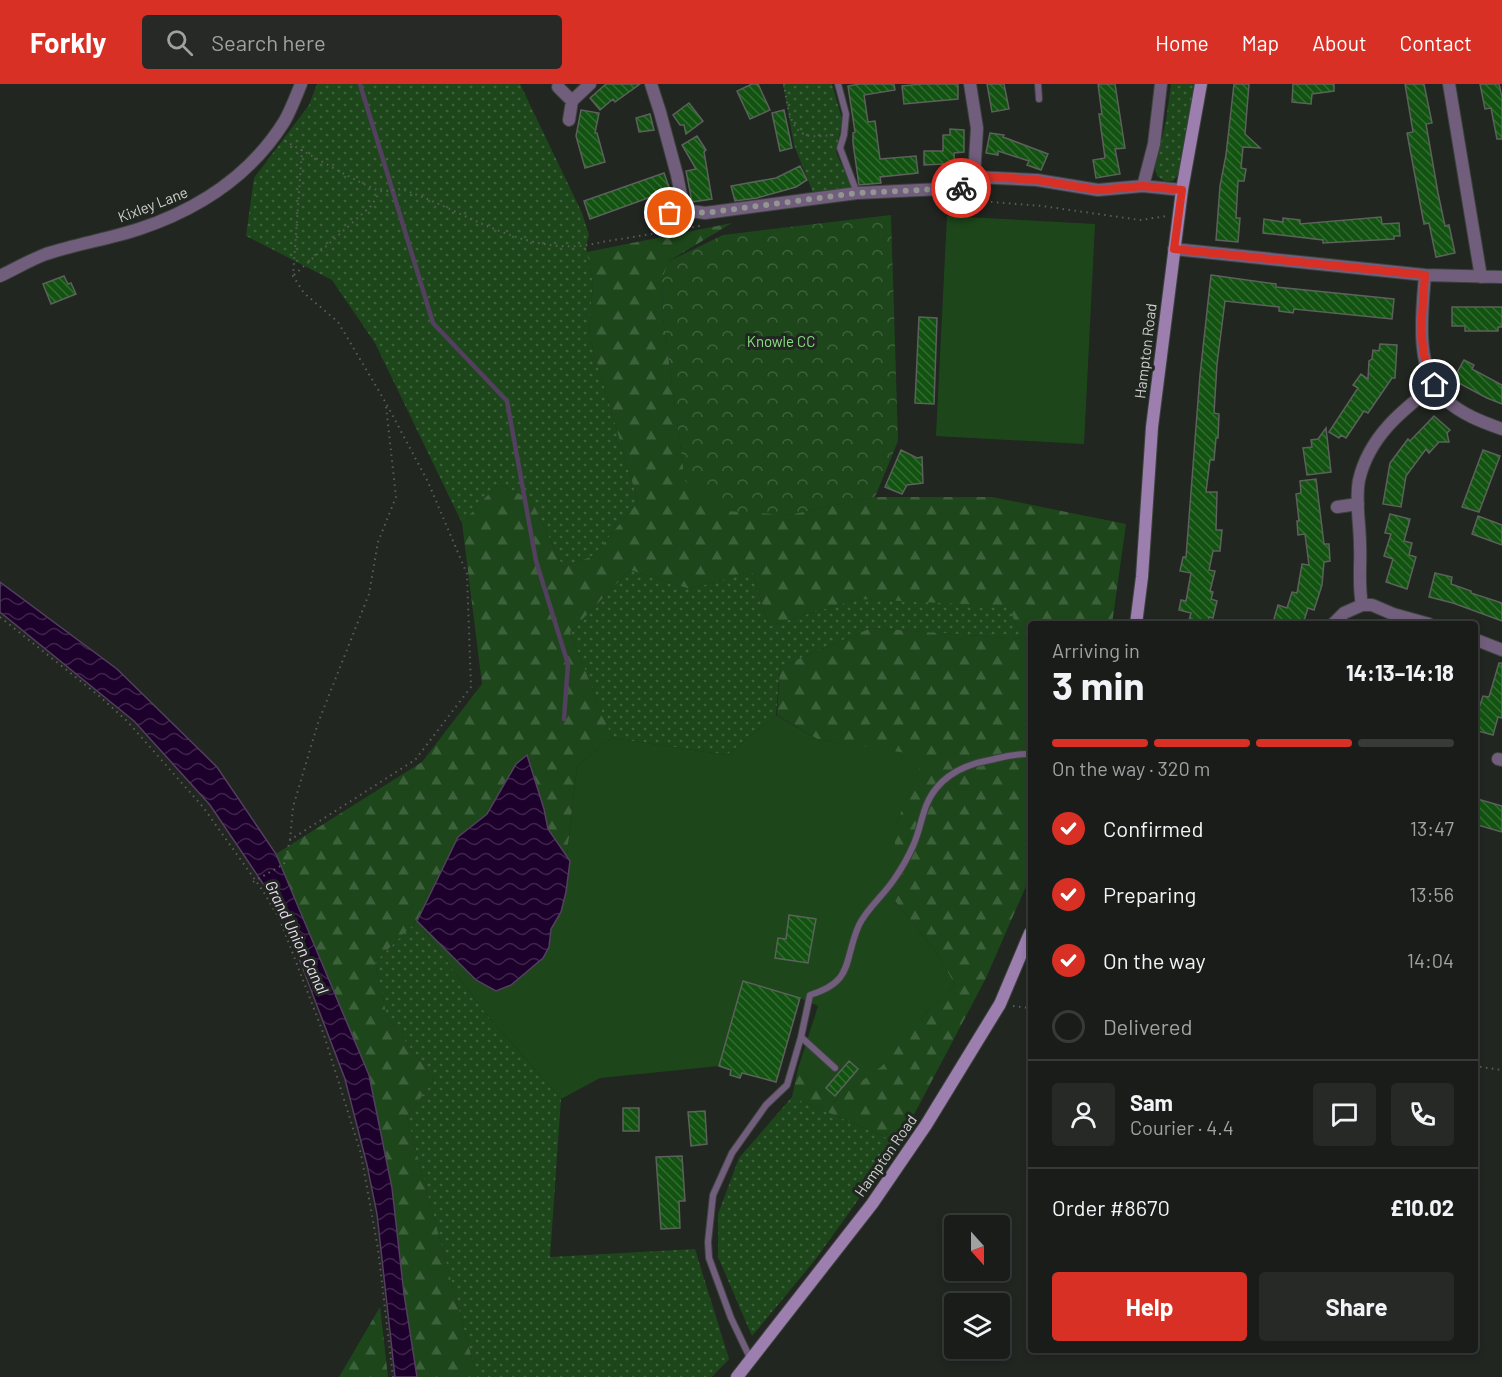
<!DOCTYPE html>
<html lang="en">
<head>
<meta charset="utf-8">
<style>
  :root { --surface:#191c19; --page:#262926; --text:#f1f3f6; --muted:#9fa1a2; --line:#373a38; --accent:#d93025 }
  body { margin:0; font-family:Barlow,sans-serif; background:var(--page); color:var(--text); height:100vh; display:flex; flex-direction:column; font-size:22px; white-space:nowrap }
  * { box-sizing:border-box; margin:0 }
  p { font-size:20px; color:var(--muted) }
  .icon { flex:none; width:33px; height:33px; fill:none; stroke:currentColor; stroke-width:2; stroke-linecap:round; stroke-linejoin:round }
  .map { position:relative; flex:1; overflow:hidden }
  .panel { position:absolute; left:1028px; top:537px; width:450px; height:732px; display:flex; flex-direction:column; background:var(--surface); border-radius:6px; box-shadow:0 3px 9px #0003,0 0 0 2px var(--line) }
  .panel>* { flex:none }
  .needle { width:39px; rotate:159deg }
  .fabs { position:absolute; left:944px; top:1131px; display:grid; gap:12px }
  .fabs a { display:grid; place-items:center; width:66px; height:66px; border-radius:6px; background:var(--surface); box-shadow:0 3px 9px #0003,0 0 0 2px var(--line); font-size:30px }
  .pin { position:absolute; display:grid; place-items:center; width:51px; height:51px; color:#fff; margin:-26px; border:3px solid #fff; border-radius:50%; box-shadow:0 2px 6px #0007 }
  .courier { position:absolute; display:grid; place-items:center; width:60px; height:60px; margin:-30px; border:4px solid #d93025; border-radius:50%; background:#fff; color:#222; box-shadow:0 2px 8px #0007 }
  .summary em { font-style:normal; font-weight:700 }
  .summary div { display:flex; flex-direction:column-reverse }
  .summary { display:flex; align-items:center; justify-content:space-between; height:102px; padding:0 24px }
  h1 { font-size:39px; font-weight:700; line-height:45px }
  .bar { display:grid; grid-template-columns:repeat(4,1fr); gap:9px 6px; align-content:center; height:72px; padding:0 24px }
  .bar i { height:8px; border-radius:4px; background:var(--line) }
  .bar .current { background:var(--accent) }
  .bar p { grid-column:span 4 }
  .line { display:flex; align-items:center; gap:15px; padding:0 24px; border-top:2px solid var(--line) }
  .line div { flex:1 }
  .round { display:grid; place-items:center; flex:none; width:63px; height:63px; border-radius:6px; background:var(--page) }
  ol { padding:0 24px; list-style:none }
  li { display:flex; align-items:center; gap:18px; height:66px }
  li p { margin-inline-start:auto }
  li .icon { padding:6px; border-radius:50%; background:var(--accent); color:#fff; stroke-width:4 }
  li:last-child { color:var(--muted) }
  li i { width:33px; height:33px; border:3px solid var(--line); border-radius:50% }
  .action { display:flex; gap:12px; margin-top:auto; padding:12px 24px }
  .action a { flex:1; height:69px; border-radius:6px; background:var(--accent); color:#fff; font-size:24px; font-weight:700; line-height:69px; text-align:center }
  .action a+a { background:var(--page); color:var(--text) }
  header { display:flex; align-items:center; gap:36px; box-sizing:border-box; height:84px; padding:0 30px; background:var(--accent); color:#fff }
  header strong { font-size:28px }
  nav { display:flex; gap:33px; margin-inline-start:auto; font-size:21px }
  .search { width:420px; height:54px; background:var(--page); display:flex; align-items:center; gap:15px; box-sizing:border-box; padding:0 21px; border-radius:6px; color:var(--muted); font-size:22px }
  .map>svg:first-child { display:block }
</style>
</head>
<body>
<header>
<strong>Forkly</strong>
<div class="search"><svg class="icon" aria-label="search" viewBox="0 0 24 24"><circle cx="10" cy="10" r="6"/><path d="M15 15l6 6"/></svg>Search here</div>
<nav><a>Home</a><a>Map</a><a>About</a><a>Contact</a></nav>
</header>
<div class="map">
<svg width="1502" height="1293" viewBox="0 0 1502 1293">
  <defs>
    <pattern id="grass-dots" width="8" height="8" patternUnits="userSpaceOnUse" patternTransform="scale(1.5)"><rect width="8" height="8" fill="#1d471b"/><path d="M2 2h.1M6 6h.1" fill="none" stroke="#3d613b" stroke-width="1.8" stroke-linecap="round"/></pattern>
    <pattern id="forest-firs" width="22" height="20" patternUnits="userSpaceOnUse" patternTransform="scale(1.5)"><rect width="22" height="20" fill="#1d471b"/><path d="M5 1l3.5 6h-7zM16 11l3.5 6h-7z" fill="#3d613b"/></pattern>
    <pattern id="park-crowns" width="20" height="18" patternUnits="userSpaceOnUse" patternTransform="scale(1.5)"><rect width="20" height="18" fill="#1d471b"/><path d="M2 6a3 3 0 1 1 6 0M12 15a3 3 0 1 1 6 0" fill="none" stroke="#3d613b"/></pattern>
    <pattern id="water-waves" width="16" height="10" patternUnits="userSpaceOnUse" patternTransform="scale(1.5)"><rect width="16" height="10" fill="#1e002d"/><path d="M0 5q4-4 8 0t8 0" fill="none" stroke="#3e244a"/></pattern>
    <pattern id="building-back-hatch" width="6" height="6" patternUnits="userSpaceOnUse" patternTransform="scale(1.5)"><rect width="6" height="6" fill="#135311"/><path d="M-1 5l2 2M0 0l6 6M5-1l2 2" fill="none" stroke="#346b33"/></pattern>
  </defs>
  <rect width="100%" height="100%" fill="#212621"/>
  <!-- grass -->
  <path fill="url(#grass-dots)" d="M317,0h203l62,129 7,22 -3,11 7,37 -4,52 49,167 -45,54 -30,11 -32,-68 -33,-15 -36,39 -87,-180 -43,-63 -86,-44 8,-58 55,-73z
    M783,0h49l10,35 -6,34 18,37 -40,5 -20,-50z
    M1171,0h25l-16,89 -7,8h-9l-7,-5 -2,-9 11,-46z
    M630,486l60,19 62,-18 17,55 88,-27 152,6 12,34 -150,-11 -91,39 -4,48 -49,40 -115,-17 -42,-106z
    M417,837l69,93 75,85 -11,158 145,-8 34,110 -17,18h-235l-70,-260 27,-38 -47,-62 -12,-55z
    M792,1013l107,46 -84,117 -63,76 -34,-79v-43l21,-56z"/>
  <!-- forest -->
  <path fill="url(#forest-firs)" d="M732,139l-63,38 -7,19 1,37 22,164 103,34 87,-18h117l134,27 -14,100h-82v253l-44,101 -87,165 -107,-46 6,-28 36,33 121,-117 -20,-35 -40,-49v-75l29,-69 -107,-18 -40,-24 3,-48 91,-39 150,11 -12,-33 -152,-7 -88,27 -17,-55 -62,18 -60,-19 -60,62 42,106 -35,28 -10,90 -19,-27 -4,-20 -28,-45 -29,50 -29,23 -41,84 -42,41 12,55 47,62 -27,38 70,260h-60l-13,-83 -12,-106 -23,-113 -93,-221 146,-92 60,-78 -20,-161 36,-39 33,15 32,68 30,-11 45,-54 -49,-167 4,-52 -6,-31z
    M380,1223l8,70h-49z"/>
  <!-- park -->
  <path fill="url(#park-crowns)" d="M891,131l7,226 -23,56 -87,18 -62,-4 -41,-30 -22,-164 -1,-37 7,-19 54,-26z"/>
  <!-- garden -->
  <path fill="#1d471b" d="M947,132l148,8 -11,220 -148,-8z
    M776,631l41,24 108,17 -30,70v75l40,49 20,35 -34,33 -39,48 -49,36 -35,-33 20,-63 -18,-8 -57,-17 -24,85 -119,12 -39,21 -75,-85 -69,-93 41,-84 29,-23 29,-50 11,-9 17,54 4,20 19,26 10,-89 35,-28 115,17z"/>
  <!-- water -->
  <path fill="url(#water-waves)" stroke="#533f5e" stroke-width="1.5" d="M0,498l117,87 100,98 59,87 93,221 23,113 12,106 13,83h-22l-18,-163 -10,-49 -22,-86 -61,-160 -16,-28 -58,-86 -76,-84 -134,-109z
    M527,671l17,54 4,20 22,32 -4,31 -5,20 -10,17 -2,18 -6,11 -32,27 -15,6 -20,-11 -59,-59 41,-84 29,-23 29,-50z"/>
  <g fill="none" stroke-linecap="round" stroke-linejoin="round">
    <!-- stream -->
    <path stroke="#533f5e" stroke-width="4.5" d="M360,0l73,239 74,78 29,160 32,103 -4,55"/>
  </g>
  <!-- building -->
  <path fill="url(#building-back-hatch)" stroke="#5c615c" stroke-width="1.5" d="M606,0h34l-25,18 -2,-3 -13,11 -10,-12z
    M752,0h6l12,26 -20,9 -13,-28z
    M860,0h34l1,6 -31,5 4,27 7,-1 5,38 36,-3 2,17 -38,4 1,6 -22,2 -6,-42v-10l2,-1 -7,-46z
    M922,0h36v15l-54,5 -2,-18z
    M987,0h17l5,25 -17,3z
    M1098,0h17l10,64 -10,1 5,25 -24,4 -3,-18 12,-2 -6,-44h3z
    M1234,0h15l-4,50 15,14 -17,-1 -2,21 5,1 -2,12h-6l-2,37h4l-2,24 -22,-2 4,-54 6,-31z
    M1293,0h41v7l-22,3 -1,10 -19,-2z
    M1405,0h19l8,39 -6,1 12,69 7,33 4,-1 6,28 -19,4 -7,-34 -5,1 -17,-91 6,-1z
    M1480,0h19l3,13v42h-5l-6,-31 -6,1z
    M689,19l14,18 -17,13 -2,-9h-4l-7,-10z
    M581,26l18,3 -4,20h2l8,29 -20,6 -9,-32z
    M784,26l8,38 -12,3 -8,-38z
    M650,30l4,16 -15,2 -3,-14z
    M950,45l14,1v22l-10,1 1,27 -12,1v-17l-19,1v-14h19v-16h7z
    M990,49l14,2 -1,2 45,17 -7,16 -14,-5 2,-4 -31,-10v4l-12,-2z
    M697,52l9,14 -2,2 8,47 -20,3 -6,-31 10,-2 -14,-24z
    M800,82l7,14 -11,7 -39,11 -22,3 -4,-15 45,-8z
    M664,89l6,17 -80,29 -6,-18z
    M1381,133l1,7 17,-1 1,13h-6v3l-71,4v-3l-60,-7 1,-14 19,3v-4l17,2v4z
    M1211,191l65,9v3l118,12 -2,20 -98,-10 -1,4 -14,-2v-4l-54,-6 -8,63 -3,49 5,1 -1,24h-2l-2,22h-4l-4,32h11l-1,38h6l-2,21h-7l-4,19 6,1 -5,20 3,1 -2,7 6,2 -4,17 -4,-1 -1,7h-20l3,-11 -12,-3 2,-10 5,1 5,-28 -11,-2 3,-14h3l14,-182z
    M64,192l4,8 3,-1 5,11 -25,10 -8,-20z
    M1452,223h50v20h-4v4h-33v-5h-13z
    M919,233l18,1 -3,86 -19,-1z
    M1380,260l17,1 -2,33h-3l-24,35 -4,-2 -18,27 -5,-3 -2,3 -10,-6 29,-44 -5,-3 8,-11 7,5 1,-18 3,-2 1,-9 6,1z
    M1464,276l10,5 -2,4 30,16v19l-15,-6 -34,-18z
    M1434,332l16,14 -3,3 2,9h-10l-10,11 -3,-4 -20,27 -5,31 -18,-3 7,-41 18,-24 2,2z
    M1326,344l5,44 -24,3 -4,-27 9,-1 -1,-7 7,-1z
    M901,366l16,8 5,-1 1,26 -16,2 -5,9 -17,-7z
    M1483,366l17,6 -21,56 -17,-5z
    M1316,395l8,65h5l1,17 -6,1 -2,23 -8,25 -6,-2 -5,16h-13l-16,-5 4,-14 9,3 5,-16 5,1 5,-29 7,1 -4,-31 -7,1 -1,-14h2l-3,-27 5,-1 -1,-12z
    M1390,430l20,5 -6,22 8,2 -3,12 7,2 -9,32 -21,-7 7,-23 -9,-3 7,-22 -6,-1z
    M1478,432l24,9v20l-30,-11z
    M1435,489l17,4 -1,7 20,7v2l31,10v18l-49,-18 -24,-6z
    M1499,579h3v55l-4,-1 -5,18 -19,-5v-17l3,1 6,-18 6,1z
    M1474,714l28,8v26l-28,-8z
    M789,831l27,4 -8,44 -33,-5 3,-20 8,1z
    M743,897l57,17 -24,84 -34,-9 -2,5 -10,-3 1,-5 -12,-4z
    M849,977l9,8 -23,27 -9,-8z
    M623,1024h16v23h-16z
    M705,1027l2,33 -16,2 -3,-34z
    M682,1072l3,45h-6l1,27 -19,1 -5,-72z"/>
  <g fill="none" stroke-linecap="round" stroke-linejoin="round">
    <!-- lane casing -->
    <g stroke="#3d423d" stroke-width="8">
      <path id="lane" d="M838,0l8,30 -2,21 -4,13 17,45
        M1038,0l1,15
        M835,984l-34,-31 9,-42c45,-14 33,-34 49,-70 8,-17 26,-31 36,-47 7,-10 13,-21 18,-32 6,-13 8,-27 13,-40 11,-28 36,-41 64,-46 13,-3 26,-7 40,-6
        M751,1276l-20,-42 -22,-60 -1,-16 5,-47 19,-42 34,-48 21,-20 14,-48"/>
    </g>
    <!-- street casing -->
    <g stroke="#3d423d" stroke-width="14">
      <path id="street" d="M651,0l9,28 17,63 7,35 21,3 152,-20 105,-5 12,-11
        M970,0l7,44 -3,49
        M1449,0l32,193
        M558,3l14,14 -3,19
        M572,17l18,-17
        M974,93l63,3 61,10 45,-4 39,4
        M1143,102l11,-42 7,-60
        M655,131l29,-5
        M1174,165l251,26 77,2
        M1425,191c-3,37 -11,96 20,124 16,15 37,23 57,30
        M0,192c15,-7 30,-16 46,-22 30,-10 63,-15 93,-25 60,-20 111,-53 145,-107 7,-12 12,-26 17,-38
        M1337,423l21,-3
        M1333,540l11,-11 18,-8
        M1429,540l-36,-10 -21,-9h-10c-4,-21 -1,-39 -2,-60 0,-21 -5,-44 -1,-65 10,-43 42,-69 76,-95
        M1474,555l28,11
        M1498,675l4,1"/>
    </g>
    <!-- secondary casing -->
    <g stroke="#3d423d" stroke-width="14">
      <path id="secondary" d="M1136,540l6,-47 10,-150 30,-237 19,-106
        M737,1293l135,-173 54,-79 74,-121 30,-71"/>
    </g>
    <!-- path -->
    <path stroke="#5a5e5a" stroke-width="2" stroke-dasharray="1.5 4.5" stroke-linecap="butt" d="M784,0c3,16 4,45 22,51 8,3 21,0 29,0
      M285,57c30,16 60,35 92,49 8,4 18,-3 27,0 64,22 127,71 198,52l98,-16
      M967,116l75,6 98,14 27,-4
      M294,191l77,-69 9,-14
      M0,533l98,78 29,26 76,86 60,84 17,29 44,115 37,119 17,95 15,128
      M290,756l3,-33 25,-84 51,-129 9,-52 18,-45 -10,-91
      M284,780l6,-24 125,-80 56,-73 -4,-113 -39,-92 -42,-79 -48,-81 -34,-29 -11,-17 9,-126
      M1013,922l17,2
      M1474,982l28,4"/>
    <!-- lane -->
    <use href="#lane" stroke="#715e7c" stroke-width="6"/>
    <!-- street -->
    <use href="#street" stroke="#715e7c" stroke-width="12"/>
    <!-- secondary -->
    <use href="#secondary" stroke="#9c7eaf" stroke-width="12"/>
    <!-- path-bridge -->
    <path stroke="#5a5e5a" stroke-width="2" stroke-dasharray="1.5 4.5" stroke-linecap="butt" d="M253,798l31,-18"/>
  </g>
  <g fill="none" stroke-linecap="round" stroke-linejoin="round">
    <!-- done -->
    <path stroke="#929692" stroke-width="6" stroke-dasharray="0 10.8" d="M670,129l14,-3 21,3 152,-20 104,-5"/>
    <!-- route -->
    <path stroke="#d93025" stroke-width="8" d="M961,104l13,-11 8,-1 55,4 61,10 45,-4 39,4 -8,59 251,26 -4,55 3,25 11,30"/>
  </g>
  <g text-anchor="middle" stroke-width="6" stroke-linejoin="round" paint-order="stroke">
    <!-- street labels -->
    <g font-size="15" fill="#cfd2cf" stroke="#212621">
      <text transform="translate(153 121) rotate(-21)" y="5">Kixley Lane</text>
      <text transform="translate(1146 267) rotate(-83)" y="5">Hampton Road</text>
      <text transform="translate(886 1072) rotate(-55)" y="5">Hampton Road</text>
    </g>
    <!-- park labels -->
    <g font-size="15" fill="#8bde85" stroke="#212621">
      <text x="781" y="263">Knowle CC</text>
    </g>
    <!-- water labels -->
    <g font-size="16" font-style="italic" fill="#ebdff3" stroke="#212621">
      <text transform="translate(297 853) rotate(64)" y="6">Grand Union Canal</text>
    </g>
  </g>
</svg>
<div class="fabs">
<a><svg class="needle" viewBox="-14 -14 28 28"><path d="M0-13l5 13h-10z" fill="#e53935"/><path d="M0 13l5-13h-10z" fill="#9fa1a2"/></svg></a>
<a><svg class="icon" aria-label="layers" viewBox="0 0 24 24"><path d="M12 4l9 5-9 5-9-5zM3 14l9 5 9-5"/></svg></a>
</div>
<div class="pin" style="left:670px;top:129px;background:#ea580c"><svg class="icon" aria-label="bag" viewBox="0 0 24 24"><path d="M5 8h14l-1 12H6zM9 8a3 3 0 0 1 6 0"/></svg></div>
<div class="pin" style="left:1435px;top:301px;background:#1f2937"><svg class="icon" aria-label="home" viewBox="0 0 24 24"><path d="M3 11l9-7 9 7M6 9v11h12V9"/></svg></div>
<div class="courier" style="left:961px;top:104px"><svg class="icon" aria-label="bike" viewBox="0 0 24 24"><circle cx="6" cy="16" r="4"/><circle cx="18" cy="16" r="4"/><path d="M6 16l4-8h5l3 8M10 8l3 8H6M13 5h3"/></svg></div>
<section class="panel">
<div class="summary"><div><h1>3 min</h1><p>Arriving in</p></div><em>14:13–14:18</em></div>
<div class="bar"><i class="current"></i><i class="current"></i><i class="current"></i><i></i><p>On the way · 320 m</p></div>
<ol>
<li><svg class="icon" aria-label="check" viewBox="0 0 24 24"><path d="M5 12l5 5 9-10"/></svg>Confirmed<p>13:47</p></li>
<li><svg class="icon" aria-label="check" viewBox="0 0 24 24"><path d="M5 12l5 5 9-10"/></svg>Preparing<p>13:56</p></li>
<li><svg class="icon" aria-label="check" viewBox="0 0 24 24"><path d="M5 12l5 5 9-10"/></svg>On the way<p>14:04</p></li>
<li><i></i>Delivered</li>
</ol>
<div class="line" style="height:108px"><a class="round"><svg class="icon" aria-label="person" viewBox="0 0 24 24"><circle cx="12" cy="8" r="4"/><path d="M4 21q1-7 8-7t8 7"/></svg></a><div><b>Sam</b><p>Courier · 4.4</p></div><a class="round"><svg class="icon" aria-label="chat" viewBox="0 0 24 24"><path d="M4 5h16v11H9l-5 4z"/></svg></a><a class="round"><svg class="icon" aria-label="phone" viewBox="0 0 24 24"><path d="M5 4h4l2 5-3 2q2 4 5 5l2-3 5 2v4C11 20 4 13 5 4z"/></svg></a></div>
<div class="line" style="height:78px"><div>Order #8670</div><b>£10.02</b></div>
<div class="action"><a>Help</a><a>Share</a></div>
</section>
</div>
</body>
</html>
